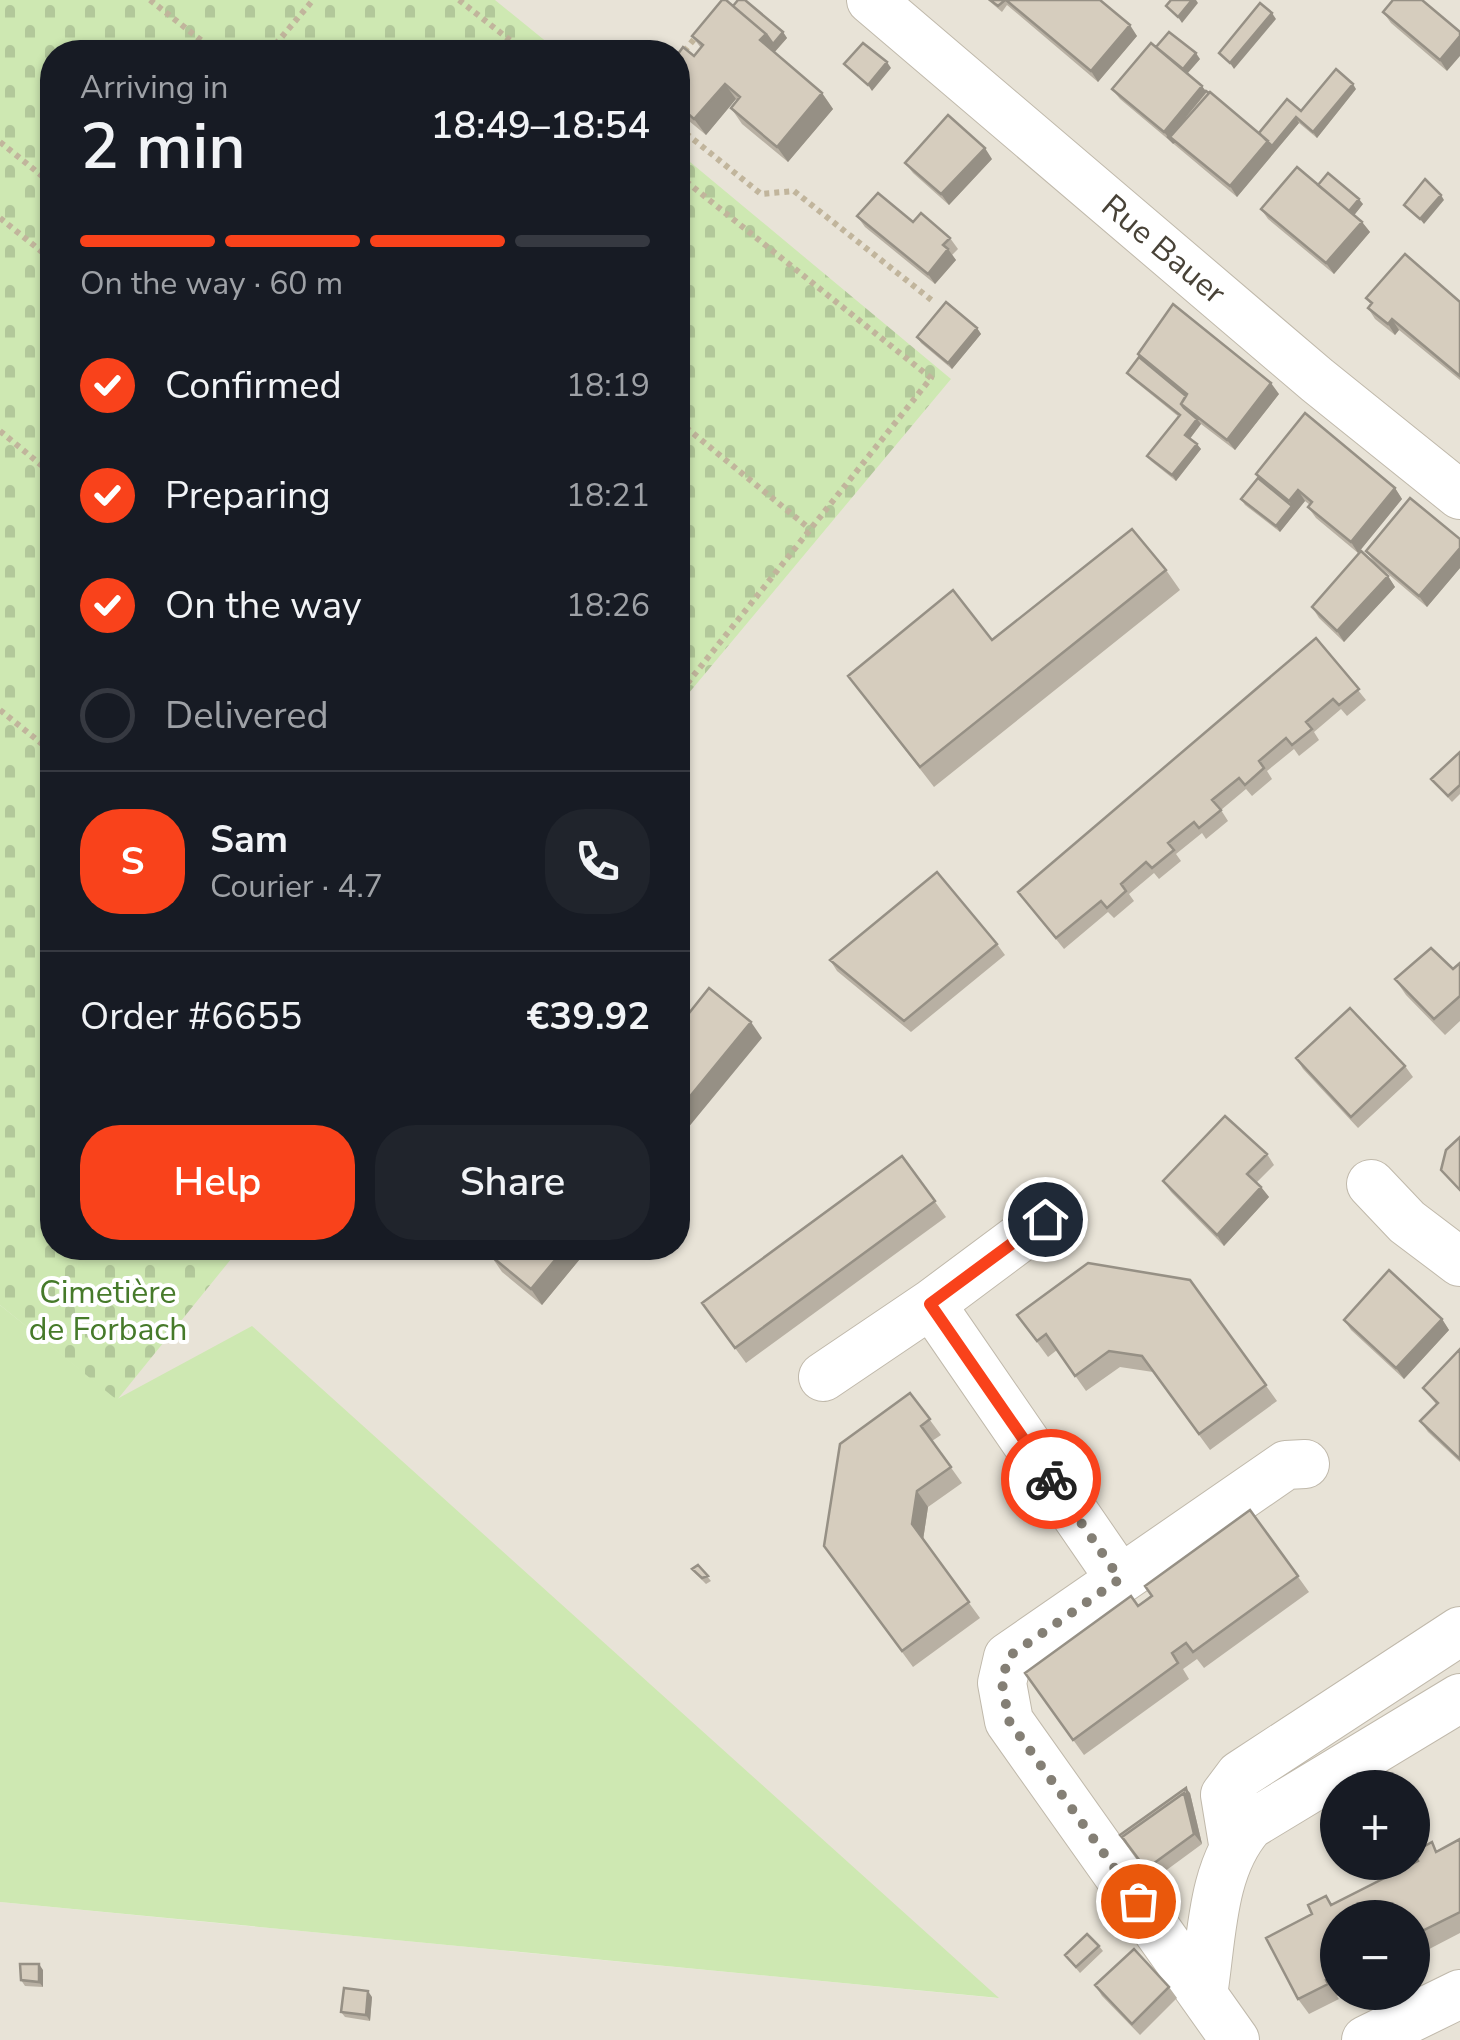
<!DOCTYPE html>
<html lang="en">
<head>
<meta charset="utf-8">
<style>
  :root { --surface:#171b24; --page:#20242c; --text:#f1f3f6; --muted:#9ea1a6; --line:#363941; --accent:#f9421b }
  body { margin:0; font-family:"Nunito Sans",sans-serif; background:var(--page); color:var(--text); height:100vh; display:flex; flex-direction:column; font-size:38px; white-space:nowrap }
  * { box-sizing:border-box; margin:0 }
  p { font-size:32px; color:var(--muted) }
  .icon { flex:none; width:55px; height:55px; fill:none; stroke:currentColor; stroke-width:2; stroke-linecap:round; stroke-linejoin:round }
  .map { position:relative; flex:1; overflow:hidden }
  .panel { position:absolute; left:40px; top:40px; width:650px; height:1220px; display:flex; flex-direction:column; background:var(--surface); border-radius:40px; box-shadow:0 2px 8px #0004 }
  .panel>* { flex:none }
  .tools { position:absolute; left:1320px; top:1770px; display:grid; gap:20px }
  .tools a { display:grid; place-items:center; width:110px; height:110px; border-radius:50%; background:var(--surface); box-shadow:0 2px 8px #0004; font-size:50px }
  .pin { position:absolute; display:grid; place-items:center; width:85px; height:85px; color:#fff; margin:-42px; border:5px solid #fff; border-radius:50%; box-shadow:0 2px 10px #0007 }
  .courier { position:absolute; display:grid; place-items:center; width:100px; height:100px; margin:-50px; border:8px solid #f9421b; border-radius:50%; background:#fff; color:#222; box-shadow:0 2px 12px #0007 }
  .summary em { font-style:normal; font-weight:600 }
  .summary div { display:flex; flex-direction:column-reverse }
  .summary { display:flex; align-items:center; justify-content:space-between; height:170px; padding:0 40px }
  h1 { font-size:65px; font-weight:600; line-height:75px }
  .bar { display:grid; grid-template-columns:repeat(4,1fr); gap:15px 10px; align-content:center; height:120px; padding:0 40px }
  .bar i { height:12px; border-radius:8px; background:var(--line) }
  .bar .on { background:var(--accent) }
  .bar p { grid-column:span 4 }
  .line { display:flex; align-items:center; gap:25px; padding:0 40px; border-top:2px solid var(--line) }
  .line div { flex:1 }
  .round { display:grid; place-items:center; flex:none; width:105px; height:105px; border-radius:40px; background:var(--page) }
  ol { padding:0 40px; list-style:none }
  li { display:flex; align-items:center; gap:30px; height:110px }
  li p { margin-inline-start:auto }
  li .icon { padding:10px; border-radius:50%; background:var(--accent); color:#fff; stroke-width:4 }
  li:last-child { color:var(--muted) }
  li i { width:55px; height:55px; border:5px solid var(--line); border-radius:50% }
  .primary-button { display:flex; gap:20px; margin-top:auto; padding:20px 40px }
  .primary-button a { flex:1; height:115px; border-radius:40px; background:var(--accent); color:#fff; font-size:40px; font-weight:600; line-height:115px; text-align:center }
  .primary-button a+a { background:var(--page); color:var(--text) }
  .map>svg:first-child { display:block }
</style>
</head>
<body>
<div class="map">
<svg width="1460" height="2040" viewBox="0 0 1460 2040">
  <defs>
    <pattern id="cemetery-stones" width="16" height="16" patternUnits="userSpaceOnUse" patternTransform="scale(2.5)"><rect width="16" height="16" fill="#cee8b2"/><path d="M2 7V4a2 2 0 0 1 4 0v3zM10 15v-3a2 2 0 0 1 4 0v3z" fill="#b2c89a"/></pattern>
  </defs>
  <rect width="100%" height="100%" fill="#f4f1e8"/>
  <!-- residential -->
  <path fill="#e8e3d7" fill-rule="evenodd" d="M0,0h1460v2040h-1460v-138l997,96 -880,-598 -117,-95zM52,52h626v1196h-626zM1338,1788h74v74h-74zM1338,1918h74v74h-74z"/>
  <!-- green -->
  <path fill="#cee8b2" d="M0,1305l117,94 135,-73 747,672 -999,-96z"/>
  <!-- cemetery -->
  <path fill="url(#cemetery-stones)" d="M0,0h495l64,52h-507v1196h188l-123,152 -117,-95z
    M678,152l273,227 -273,327v-555z"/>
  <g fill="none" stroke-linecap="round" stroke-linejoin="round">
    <!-- minor casing -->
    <g stroke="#c0b9ab" stroke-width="50">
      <path id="minor" d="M871,0l446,380 143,115
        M1371,1184l36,38 53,40
        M931,1304l114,-85
        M823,1377l108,-73 189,275
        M1233,1844l-8,-49 15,-20 220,-144
        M1203,1995c9,-57 8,-126 47,-170l210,-127
        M1235,2040l-226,-319 -7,-38 6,-26 278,-192 19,-1
        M1366,2040l94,-46"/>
    </g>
    <!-- path -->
    <path stroke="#c1b59c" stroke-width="6" stroke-dasharray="5 5" stroke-linecap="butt" d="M150,0l66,52
      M459,0l66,52
      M269,52l44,-52
      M678,59l21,-26
      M678,127l83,67 33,-3 140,111
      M0,142l52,42
      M678,175l253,203 -253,317
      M0,218l52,42
      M678,421l132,108
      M0,431l52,43
      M0,710l52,42"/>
    <!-- minor -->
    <use href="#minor" stroke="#fff" stroke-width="48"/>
  </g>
  <!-- wall -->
  <path fill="#b8b0a3" d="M988,0h112l37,36 -39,46 -91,-77 -5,7z
    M1422,0l25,71 -56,-48 -8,-11z
    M733,6l50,26 4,6 -13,15 48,40 11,16 -45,53 -46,-38 -11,-16 6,-7 -1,-2 -30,36 -28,-23v-58l16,2 7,-8 -9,-12z
    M1156,47l44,12 -12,14 18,18 53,42 42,-22 55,-22 -39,49 -18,-15 -62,74 -117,-98 -8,-10z
    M992,159l-43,46 -36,-32 -8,-10z
    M1318,185l45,19 -9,11 8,7 8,10 -36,42 -66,-55 -7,-10z
    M857,216l56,6 37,16 8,11 -6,6 4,5 -21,24 -70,-57z
    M1366,298l94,4v78l-61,-50 -4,5 -20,-16 -7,-11 3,-3z
    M977,328l4,6 -29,35 -31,-26 -4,-6z
    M1138,354l141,40 -44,56 -34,-26 -11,14 11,11 -25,32 -25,-20 -4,-5 32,-39 -48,-39 -4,-5 15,-13z
    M1256,474l139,14 7,11 -44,54 -42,-35 -8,-11 2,-2 -5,-4 -25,31 -35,-27 -4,-6 20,-19z
    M1460,539v29l-33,39 -53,-45 -8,-11z
    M1166,570l14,20 -246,197 -86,-111 144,-36z
    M1388,576l7,11 -51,55 -25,-24 -7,-11z
    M1316,638l50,62 -19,16 -6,-7 -27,23 5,8 -20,16 -5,-7 -27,22 5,8 -20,17 -6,-7 -25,21 7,11 -22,18 -4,-6 -26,21 5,7 -22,18 -5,-6 -25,21 5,7 -20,17 -6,-6 -44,37 -46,-57z
    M1460,752v42l-8,8 -21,-23z
    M997,944l8,11 -94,77 -74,-61 -7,-11z
    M1460,963v58l-15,14 -39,-40 -11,-16 58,-10z
    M1296,1058l109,8 8,11 -55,51 -55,-59z
    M1267,1154l7,11 -17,17 12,15 -45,49 -53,-54 -8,-11z
    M902,1156l44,61 -200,146 -44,-60z
    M589,1248l-47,57 -40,-33 -11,-16z
    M1190,1280l87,121 -67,49 -57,-78 -33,-5 -34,24 -29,-41 -9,7 -31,-42z
    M1442,1319l7,11 -45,49 -53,-49 -7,-10z
    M1460,1349v113l-32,-30 -8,-11 16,-17 -13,-16z
    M910,1393l31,42 -9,6 30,42 -34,24 -5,33 57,78 -67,49 -89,-121z
    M1250,1510l59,82 -105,76 -7,-9 -14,10 6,10 -105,76 -59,-82 113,-67z
    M698,1565l13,16 -5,3 -10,-10 -4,-5z
    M1190,1793l12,51 -49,36 -33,-45z
    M1460,1839v94l-48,25v-40h-74v74h6l-7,4 2,3 -30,15 -11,-15 14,-85 14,-18 6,8z
    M1099,1946l4,5 -23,22 -15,-18z
    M43,1970v17l-18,-1 -4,-6z
    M1095,1985l74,2 8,11 -37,37 -38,-39z
    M372,1997l-2,24 -25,-4 -4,-5z"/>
  <!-- shaded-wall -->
  <path fill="#969085" d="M1192,0h4l2,3 -16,20 -4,-6z
    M1272,13l4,6 -42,50 -4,-6z
    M1130,25l7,11 -39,46 -7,-11z
    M783,32l4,6 -16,18 -11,-16 6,-6z
    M1460,36v20l-13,15 -7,-11z
    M1196,53l4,6 -15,17 -4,-5z
    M887,62l4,6 -19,23 -4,-6z
    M725,84l11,15 -30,36 -12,-16z
    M1353,84l3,5 -39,49 -4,-6z
    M1202,86l8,11 -42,40 -4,-5z
    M822,93l11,16 -45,53 -11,-15z
    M1296,117l3,6 -62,74 -7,-11 38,-45z
    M985,148l7,11 -43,46 -8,-11z
    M1441,195l3,5 -20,24 -4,-5z
    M1359,199l4,5 -11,14 -4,-6z
    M1362,222l8,10 -36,42 -8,-11z
    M948,249l8,11 -21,24 -7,-10z
    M1392,319l7,11 -4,5 -7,-11z
    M977,328l4,6 -29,35 -4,-6z
    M1271,383l8,11 -44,56 -8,-10z
    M1197,419l4,5 -12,16 -4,-5z
    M1197,444l4,5 -25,32 -4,-6z
    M1395,488l7,11 -44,54 -7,-11z
    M1298,490l7,11 -25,31 -4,-6 16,-20 -3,-5z
    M1460,548v20l-33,39 -8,-11z
    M1388,576l7,11 -51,55 -7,-11z
    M751,1022l11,16 -84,102v-29z
    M1261,1187l8,10 -45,49 -7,-11z
    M565,1248h24l-47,57 -11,-16z
    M1442,1319l7,11 -45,49 -8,-11z
    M917,1491l11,16 -5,33 -11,-16z
    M1186,1788l4,5 12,51 -8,-10 -10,-41z
    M39,1964l4,6v17l-4,-5z
    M368,1991l4,6 -2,24 -4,-6z"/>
  <!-- building -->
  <path fill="#d6cdbe" stroke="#969085" stroke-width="2.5" d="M722,0h4l40,34 -6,6 62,53 -45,54 -46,-39 9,-11 -15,-13 -31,35 -16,-14v-51l5,-7 11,9 9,-11 -11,-9z
    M738,0h7l38,32 -10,12 -7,-10 -33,-28z
    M990,0h13l1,1 -6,5z
    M1006,0h94l30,25 -39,46z
    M1171,0h21l-14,17 -12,-11z
    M1393,0h29l38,32v4l-20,24 -57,-48z
    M1260,3l12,10 -42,50 -11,-10z
    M1169,32l27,21 -13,16 -27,-22z
    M863,43l24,19 -19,23 -24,-21z
    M1151,43l51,43 -38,46 -52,-43z
    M1336,69l17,15 -40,48 -17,-15 -24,29 -13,-13 28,-34 14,12z
    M1206,91l3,2 -39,44 4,6 -6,-6z
    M1210,92l58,49 -38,45 -60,-49z
    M948,115l37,33 -44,46 -36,-31z
    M1297,167l65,55 -36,41 -65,-54z
    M1328,173l31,26 -10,12 -31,-26z
    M1425,179l16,16 -21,24 -16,-14z
    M878,193l35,29 8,-9 29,25 -7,7 5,4 -20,25 -71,-58z
    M1405,254l55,48v74l-68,-57 -4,5 -20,-16 4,-5 -6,-5z
    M946,302l31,26 -29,35 -31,-26z
    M1173,304l98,79 -44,57 -46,-36 6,-10 -49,-40z
    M1139,357l47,39 -5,8 3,4 13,11 -12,16 12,9 -25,31 -25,-19 33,-41 -53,-42z
    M1305,413l90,75 -44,54 -43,-35 4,-5 -14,-12 -9,11 -33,-27z
    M1258,478l34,28 -16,20 -35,-27z
    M1410,498l50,41v9l-41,48 -53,-45z
    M1132,529l34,41 -246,197 -72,-91 105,-86 39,50z
    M1361,551l27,25 -51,55 -25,-24z
    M1316,638l43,51 -20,16 -6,-6 -27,23 6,7 -20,16 -6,-7 -27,23 5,7 -19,17 -6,-7 -27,22 9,10 -22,18 -5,-6 -26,21 6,7 -22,18 -6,-6 -25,22 5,7 -19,17 -6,-7 -45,37 -38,-46z
    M1460,752v33l-12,11 -17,-17z
    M937,872l60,72 -93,77 -74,-61z
    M1431,948l22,21 7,-6v33l-26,23 -39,-40z
    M709,988l42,34 -73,89v-84z
    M1350,1008l55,58 -54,51 -55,-59z
    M1225,1116l42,38 -20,20 14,13 -44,48 -54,-54z
    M1460,1137v53l-19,-20 5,-20z
    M902,1156l33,45 -200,147 -33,-45z
    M498,1248h67l-34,41 -40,-33z
    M1088,1263l102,17 76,105 -67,49 -57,-78 -33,-5 -34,25 -29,-42 -9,7 -20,-26z
    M1389,1270l53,49 -46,49 -52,-48z
    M1460,1349v110l-40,-38 18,-18 -15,-15z
    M910,1393l20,26 -9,7 30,41 -34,24 -5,33 57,78 -67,49 -78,-105 16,-102z
    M1250,1510l48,66 -105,76 -7,-9 -14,10 6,10 -105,77 -48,-67 106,-77 7,10 14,-10 -7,-10z
    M698,1565l10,11 -6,2 -10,-9z
    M1186,1788l2,10 -4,-5 -62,44 4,5 -6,-7z
    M1184,1793l10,41 -48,35 -24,-32z
    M1460,1839v73l-48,24v-18h-74v56l-12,6 2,4 -30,15 -32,-61 46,-24 -4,-9 18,-9 5,9 87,-44 -4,-9 18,-10 4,10z
    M1087,1934l12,12 -23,21 -11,-12z
    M1134,1949l35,38 -37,37 -37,-39z
    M20,1964h19v18l-18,-2z
    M344,1988l24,3 -2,24 -25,-3z"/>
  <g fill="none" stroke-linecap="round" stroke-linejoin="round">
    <!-- done -->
    <path stroke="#847f75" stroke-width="10" stroke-dasharray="0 18" d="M1051,1479l69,100 -112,78 -6,26 7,38 129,180"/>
    <!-- route -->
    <path stroke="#f9421b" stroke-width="12" d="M1045,1219l-115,85 121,175"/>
  </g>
  <g text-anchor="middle" stroke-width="8" stroke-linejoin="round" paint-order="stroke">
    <!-- street labels -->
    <g font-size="32" fill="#484237" stroke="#fff">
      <text transform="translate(1164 249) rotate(40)" y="11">Rue Bauer</text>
    </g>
    <!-- park labels -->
    <g font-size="32" fill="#467a2a" stroke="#fff">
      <text x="108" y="1303">Cimetière<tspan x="108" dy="37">de Forbach</tspan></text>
    </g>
  </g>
</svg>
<div class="tools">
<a>+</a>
<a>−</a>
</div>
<div class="pin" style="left:1138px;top:1901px;background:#ea580c"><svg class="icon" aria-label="bag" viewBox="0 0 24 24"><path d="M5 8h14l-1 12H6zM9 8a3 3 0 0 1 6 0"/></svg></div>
<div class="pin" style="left:1045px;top:1219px;background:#1f2937"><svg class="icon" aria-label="home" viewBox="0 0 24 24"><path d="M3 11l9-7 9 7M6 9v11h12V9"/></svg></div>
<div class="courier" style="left:1051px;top:1479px"><svg class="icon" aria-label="bike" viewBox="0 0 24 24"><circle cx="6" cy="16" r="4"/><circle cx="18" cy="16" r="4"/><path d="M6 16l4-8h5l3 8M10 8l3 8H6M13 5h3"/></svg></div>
<section class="panel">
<div class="summary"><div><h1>2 min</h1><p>Arriving in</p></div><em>18:49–18:54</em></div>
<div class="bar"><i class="on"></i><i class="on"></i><i class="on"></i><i></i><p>On the way · 60 m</p></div>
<ol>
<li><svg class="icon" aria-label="check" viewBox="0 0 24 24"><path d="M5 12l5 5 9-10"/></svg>Confirmed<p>18:19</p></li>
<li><svg class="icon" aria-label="check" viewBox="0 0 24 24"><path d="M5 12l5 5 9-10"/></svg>Preparing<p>18:21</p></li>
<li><svg class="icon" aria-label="check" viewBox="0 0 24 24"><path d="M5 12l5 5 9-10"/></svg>On the way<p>18:26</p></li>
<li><i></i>Delivered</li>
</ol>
<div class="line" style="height:180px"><b class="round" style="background:var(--accent);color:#fff">S</b><div><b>Sam</b><p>Courier · 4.7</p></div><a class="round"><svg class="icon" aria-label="phone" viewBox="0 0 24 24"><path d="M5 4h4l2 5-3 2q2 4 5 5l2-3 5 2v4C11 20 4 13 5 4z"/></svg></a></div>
<div class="line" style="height:130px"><div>Order #6655</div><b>€39.92</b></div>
<div class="primary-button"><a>Help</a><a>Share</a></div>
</section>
</div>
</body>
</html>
